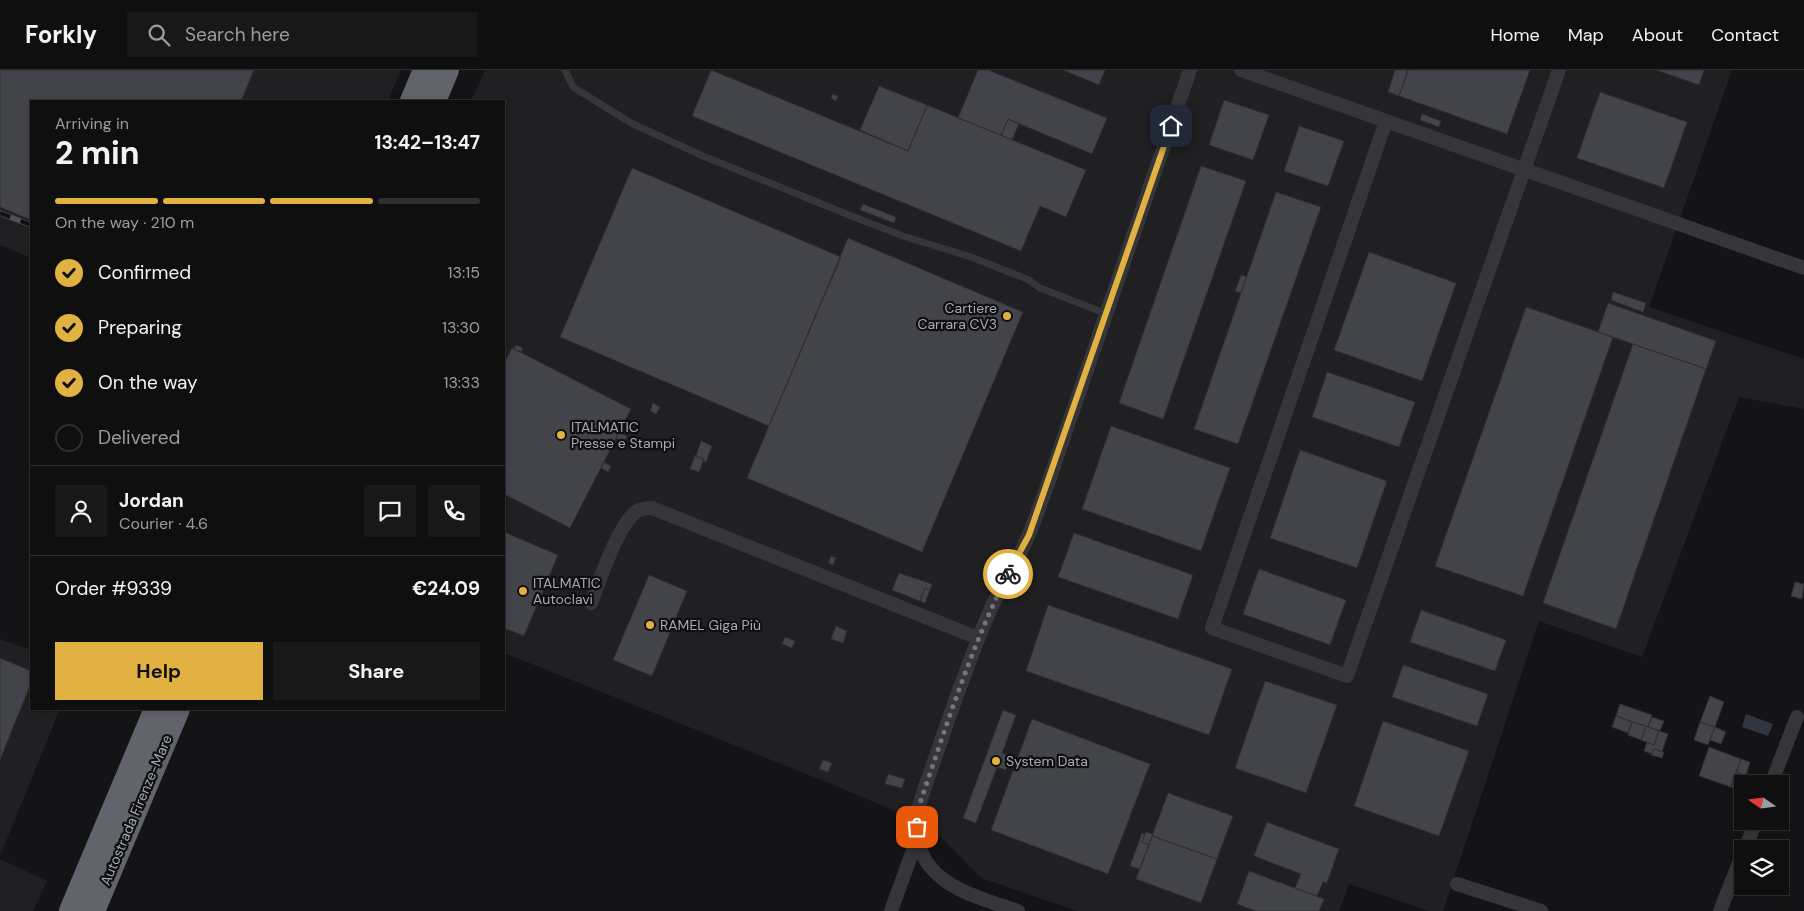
<!DOCTYPE html>
<html lang="en">
<head>
<meta charset="utf-8">
<style>
  :root { --surface:#0f0f10; --page:#181819; --text:#f1f3f6; --muted:#9b9c9f; --line:#2f2f30; --accent:#e1b241 }
  body { margin:0; font-family:"DM Sans",sans-serif; background:var(--page); color:var(--text); height:100vh; display:flex; flex-direction:column; font-size:19px; white-space:nowrap }
  * { box-sizing:border-box; margin:0 }
  p { font-size:16px; color:var(--muted) }
  .icon { flex:none; width:28px; height:28px; fill:none; stroke:currentColor; stroke-width:2; stroke-linecap:round; stroke-linejoin:round }
  .map { position:relative; flex:1; overflow:hidden }
  .drawer { position:absolute; left:30px; top:30px; width:475px; height:610px; display:flex; flex-direction:column; background:var(--surface); border-radius:0px; box-shadow:0 2px 8px #0003,0 0 0 1px var(--line) }
  .drawer>* { flex:none }
  .needle { width:32px; rotate:284deg }
  .tools { position:absolute; left:1734px; top:705px; display:grid; gap:10px }
  .tools a { display:grid; place-items:center; width:55px; height:55px; border-radius:0px; background:var(--surface); box-shadow:0 2px 8px #0003,0 0 0 1px var(--line); font-size:25px }
  .pin { position:absolute; display:grid; place-items:center; width:42px; height:42px; color:#fff; margin:-21px; border-radius:10px; box-shadow:0 2px 8px #0006 }
  .courier { position:absolute; display:grid; place-items:center; width:50px; height:50px; margin:-25px; border:4px solid #e1b241; border-radius:50%; background:#fff; color:#222; box-shadow:0 1px 6px #0007 }
  .head em { font-style:normal; font-weight:700 }
  .head div { display:flex; flex-direction:column-reverse }
  .head { display:flex; align-items:center; justify-content:space-between; height:85px; padding:0 25px }
  h1 { font-size:32px; font-weight:700; line-height:38px }
  .bar { display:grid; grid-template-columns:repeat(4,1fr); gap:8px 5px; align-content:center; height:60px; padding:0 25px }
  .bar i { height:6px; border-radius:4px; background:var(--line) }
  .bar .selected { background:var(--accent) }
  .bar p { grid-column:span 4 }
  .line { display:flex; align-items:center; gap:12px; padding:0 25px; border-top:1px solid var(--line) }
  .line div { flex:1 }
  .round { display:grid; place-items:center; flex:none; width:52px; height:52px; border-radius:0px; background:var(--page) }
  ol { padding:0 25px; list-style:none }
  li { display:flex; align-items:center; gap:15px; height:55px }
  li p { margin-inline-start:auto }
  li .icon { padding:5px; border-radius:50%; background:var(--accent); color:#111; stroke-width:4 }
  li:last-child { color:var(--muted) }
  li i { width:28px; height:28px; border:2px solid var(--line); border-radius:50% }
  .action { display:flex; gap:10px; margin-top:auto; padding:10px 25px }
  .action a { flex:1; height:58px; border-radius:0px; background:var(--accent); color:#111; font-size:20px; font-weight:700; line-height:58px; text-align:center }
  .action a+a { background:var(--page); color:var(--text) }
  header { display:flex; align-items:center; gap:30px; box-sizing:border-box; height:70px; padding:0 25px; background:var(--surface); border-bottom:1px solid var(--line) }
  header strong { font-size:24px }
  nav { display:flex; gap:28px; margin-inline-start:auto; font-size:18px }
  .search { width:350px; height:45px; background:var(--page); display:flex; align-items:center; gap:12px; box-sizing:border-box; padding:0 18px; border-radius:0px; color:var(--muted); font-size:19px }
  .map>svg:first-child { display:block }
</style>
</head>
<body>
<header>
<strong>Forkly</strong>
<div class="search"><svg class="icon" aria-label="search" viewBox="0 0 24 24"><circle cx="10" cy="10" r="6"/><path d="M15 15l6 6"/></svg>Search here</div>
<nav><a>Home</a><a>Map</a><a>About</a><a>Contact</a></nav>
</header>
<div class="map">
<svg width="1804" height="841" viewBox="0 0 1804 841">
  <rect width="100%" height="100%" fill="#141416"/>
  <!-- built -->
  <path fill="#202023" d="M0,0h401l-13,31h-357v157l-31,-13z
    M485,0h1247l-83,237 155,52v50l-65,-12 -97,260 -103,-36 -96,290h-14l-80,-27 -10,27h-262l-96,-33 -48,-49 -29,-14 -70,-30 -330,-132v-552h-33z
    M0,569l31,11v59h29l-60,147z
    M0,789l47,22 -14,30h-33z"/>
  <!-- water -->
  <path fill="#2f363d" d="M1746,644l27,10 -5,12 -26,-9z"/>
  <!-- building -->
  <path fill="#434449" stroke="#2f2e32" d="M0,0h254l-13,31h-210v119l-31,-13z
    M711,0l197,81 19,-46 159,65 -20,47 -26,-11 -19,45 -329,-135z
    M978,0h10l119,48 -15,36 -84,-35 -7,16 -43,-17z
    M1063,0h42l-6,15z
    M1395,0h13l-9,26 -11,-4z
    M1408,0h122l-23,64 -108,-38z
    M1656,0h48l-5,15z
    M879,16l48,19 -19,46 -48,-21z
    M1600,22l87,30 -23,66 -87,-30z
    M833,24l5,2 -2,5 -5,-3z
    M1224,30l45,15 -16,45 -44,-15z
    M1422,44l19,7 -2,6 -19,-7z
    M1008,49l11,5 -7,16 -11,-5z
    M1299,56l45,15 -16,45 -44,-15z
    M1201,96l45,15 -83,238 -44,-16z
    M632,98l209,89 -72,169 -209,-89z
    M1276,122l45,15 -83,237 -44,-15z
    M863,134l33,13 -2,6 -34,-13z
    M848,168l175,74 -101,240 -175,-74z
    M1369,182l87,31 -34,98 -88,-31z
    M1241,205l6,2 -6,16 -6,-2z
    M1613,222l33,11 -3,9 -32,-12z
    M1608,233l108,38 -10,28 -108,-37z
    M1526,237l87,30 -90,259 -88,-30z
    M1633,274l73,25 -90,260 -73,-26z
    M516,275l7,3 -2,4 -7,-3z
    M512,278l119,61 -61,119 -66,-34v-130z
    M1327,302l88,30 -16,45 -87,-30z
    M653,333l7,4 -4,7 -6,-3z
    M1111,356l119,42 -29,83 -119,-42z
    M619,362l8,4 -3,6 -8,-4z
    M701,371l11,5 -6,16 -10,-6z
    M1300,380l87,31 -30,87 -87,-30z
    M695,385l9,4 -5,13 -9,-3z
    M604,392l7,4 -3,6 -7,-4z
    M504,462l54,23 -34,81 -20,-8z
    M1074,463l119,42 -15,44 -120,-42z
    M831,486l5,2 -3,7 -5,-2z
    M1259,499l87,31 -16,45 -87,-31z
    M899,503l33,11 -2,6 -5,-2 -5,13 -28,-11z
    M649,505l38,16 -35,85 -39,-16z
    M1795,512l9,2 -2,15 -11,-3z
    M925,518l5,2 -5,13 -5,-2z
    M1048,535l184,64 -23,66 -183,-64z
    M1421,540l85,30 -11,31 -85,-29z
    M836,556l11,5 -4,12 -12,-4z
    M785,567l10,4 -3,7 -10,-4z
    M0,588l31,13v12l-31,77z
    M1403,595l85,29 -11,32 -85,-29z
    M1265,611l72,24 -31,88 -71,-25z
    M1710,626l14,6 -9,25 -15,-5z
    M1620,634l32,11 -4,12 -32,-11z
    M1003,640l13,5 -14,38 9,3 -5,14 -9,-3 -21,56 -13,-5z
    M1616,646l16,6 -4,11 -16,-6z
    M1652,647l12,4 -4,10 -12,-4z
    M1032,649l118,45 -42,110 -117,-44z
    M1383,651l86,30 -30,85 -85,-30z
    M1632,652l14,4 -5,14 -13,-5z
    M1700,652l15,5 -7,18 -14,-5z
    M1646,656l13,5 -5,14 -13,-5z
    M1715,657l11,5 -5,12 -11,-4z
    M1659,661l9,3 -6,18 -8,-3 -2,5 -8,-3 3,-9 7,3z
    M1709,677l32,12 -10,28 -32,-11z
    M1654,679l10,3 -2,6 -11,-3z
    M1741,689l9,3 -4,14 -10,-4z
    M823,690l9,3 -4,9 -9,-3z
    M1736,702l10,4 -6,15 -9,-4z
    M888,704l17,5 -3,9 -17,-4z
    M1168,723l65,23 -16,43 -65,-23z
    M1267,752l72,27 -12,34 -4,-1 -6,14 -22,-8 6,-14 -47,-18z
    M1146,762l7,2 -4,11 -7,-3z
    M1142,763l3,1 -3,8 7,3 -9,24 -10,-3z
    M1152,766l65,23 -16,44 -65,-24z
    M1249,801l75,28 -5,12h-63l-19,-7z"/>
  <g fill="none" stroke-linecap="round" stroke-linejoin="round">
    <!-- lane -->
    <path stroke="#36363a" stroke-width="7" d="M565,0l8,17 58,36 72,33 151,61 49,19 68,21 58,23 11,8 67,26"/>
    <!-- street -->
    <path stroke="#36363a" stroke-width="14" d="M1241,0l563,198
      M1386,51l-174,507 135,48 212,-606
      M591,533c9,-23 27,-79 46,-92 5,-3 10,-3 15,-3l326,130
      M1771,714l26,-67
      M1745,779l11,-28
      M1457,814l84,27
      M891,841l26,-72
      M1018,841c-38,-13 -91,-25 -100,-70 -6,-29 9,-57 17,-83 18,-51 35,-103 57,-152 12,-24 27,-47 37,-72 18,-44 32,-90 48,-135 38,-109 75,-219 113,-329
      M1720,841l22,-56"/>
    <!-- highway -->
    <path stroke="#62646b" stroke-width="24" d="M412,31l13,-31
      M434,31l13,-31
      M71,841l85,-202
      M93,841l85,-202"/>
    <!-- rail casing -->
    <g stroke="#4f5055" stroke-width="5.5">
      <path id="rail" d="M0,143l31,12"/>
    </g>
    <!-- rail -->
    <use href="#rail" stroke="#0f0f11" stroke-width="4" stroke-dasharray="11" stroke-linecap="butt"/>
  </g>
  <g fill="none" stroke-linecap="round" stroke-linejoin="round">
    <!-- done -->
    <path stroke="#74767d" stroke-width="5" stroke-dasharray="0 9" d="M917,757v-13l4,-14c26,-76 50,-153 87,-226"/>
    <!-- route -->
    <path stroke="#e1b241" stroke-width="6" d="M1008,504l21,-39 142,-409"/>
  </g>
  <!-- markers -->
  <g fill="#e1b241" stroke="#0f0f11" stroke-width="2">
    <circle cx="1007" cy="246" r="5"/>
    <circle cx="561" cy="365" r="5"/>
    <circle cx="523" cy="521" r="5"/>
    <circle cx="650" cy="555" r="5"/>
    <circle cx="996" cy="691" r="5"/>
  </g>
  <g text-anchor="middle" stroke-width="4.5" stroke-linejoin="round" paint-order="stroke">
    <!-- poi labels -->
    <g font-size="14" fill="#a7abb5" stroke="#0f0f11" text-anchor="start">
      <text x="997" y="243" text-anchor="end">Cartiere<tspan x="997" dy="16">Carrara CV3</tspan></text>
      <text x="571" y="362">ITALMATIC<tspan x="571" dy="16">Presse e Stampi</tspan></text>
      <text x="533" y="518">ITALMATIC<tspan x="533" dy="16">Autoclavi</tspan></text>
      <text x="660" y="560">RAMEL Giga Più</text>
      <text x="1006" y="696">System Data</text>
    </g>
    <!-- street labels -->
    <g font-size="14" fill="#a7abb5" stroke="#0f0f11">
      <text transform="translate(136 740) rotate(-67)" y="5">Autostrada Firenze-Mare</text>
    </g>
  </g>
</svg>
<div class="tools">
<a><svg class="needle" viewBox="-14 -14 28 28"><path d="M0-13l5 13h-10z" fill="#e53935"/><path d="M0 13l5-13h-10z" fill="#9b9c9f"/></svg></a>
<a><svg class="icon" aria-label="layers" viewBox="0 0 24 24"><path d="M12 4l9 5-9 5-9-5zM3 14l9 5 9-5"/></svg></a>
</div>
<div class="pin" style="left:917px;top:757px;background:#ea580c"><svg class="icon" aria-label="bag" viewBox="0 0 24 24"><path d="M5 8h14l-1 12H6zM9 8a3 3 0 0 1 6 0"/></svg></div>
<div class="pin" style="left:1171px;top:56px;background:#1f2937"><svg class="icon" aria-label="home" viewBox="0 0 24 24"><path d="M3 11l9-7 9 7M6 9v11h12V9"/></svg></div>
<div class="courier" style="left:1008px;top:504px"><svg class="icon" aria-label="bike" viewBox="0 0 24 24"><circle cx="6" cy="16" r="4"/><circle cx="18" cy="16" r="4"/><path d="M6 16l4-8h5l3 8M10 8l3 8H6M13 5h3"/></svg></div>
<section class="drawer">
<div class="head"><div><h1>2 min</h1><p>Arriving in</p></div><em>13:42–13:47</em></div>
<div class="bar"><i class="selected"></i><i class="selected"></i><i class="selected"></i><i></i><p>On the way · 210 m</p></div>
<ol>
<li><svg class="icon" aria-label="check" viewBox="0 0 24 24"><path d="M5 12l5 5 9-10"/></svg>Confirmed<p>13:15</p></li>
<li><svg class="icon" aria-label="check" viewBox="0 0 24 24"><path d="M5 12l5 5 9-10"/></svg>Preparing<p>13:30</p></li>
<li><svg class="icon" aria-label="check" viewBox="0 0 24 24"><path d="M5 12l5 5 9-10"/></svg>On the way<p>13:33</p></li>
<li><i></i>Delivered</li>
</ol>
<div class="line" style="height:90px"><a class="round"><svg class="icon" aria-label="person" viewBox="0 0 24 24"><circle cx="12" cy="8" r="4"/><path d="M4 21q1-7 8-7t8 7"/></svg></a><div><b>Jordan</b><p>Courier · 4.6</p></div><a class="round"><svg class="icon" aria-label="chat" viewBox="0 0 24 24"><path d="M4 5h16v11H9l-5 4z"/></svg></a><a class="round"><svg class="icon" aria-label="phone" viewBox="0 0 24 24"><path d="M5 4h4l2 5-3 2q2 4 5 5l2-3 5 2v4C11 20 4 13 5 4z"/></svg></a></div>
<div class="line" style="height:65px"><div>Order #9339</div><b>€24.09</b></div>
<div class="action"><a>Help</a><a>Share</a></div>
</section>
</div>
</body>
</html>
